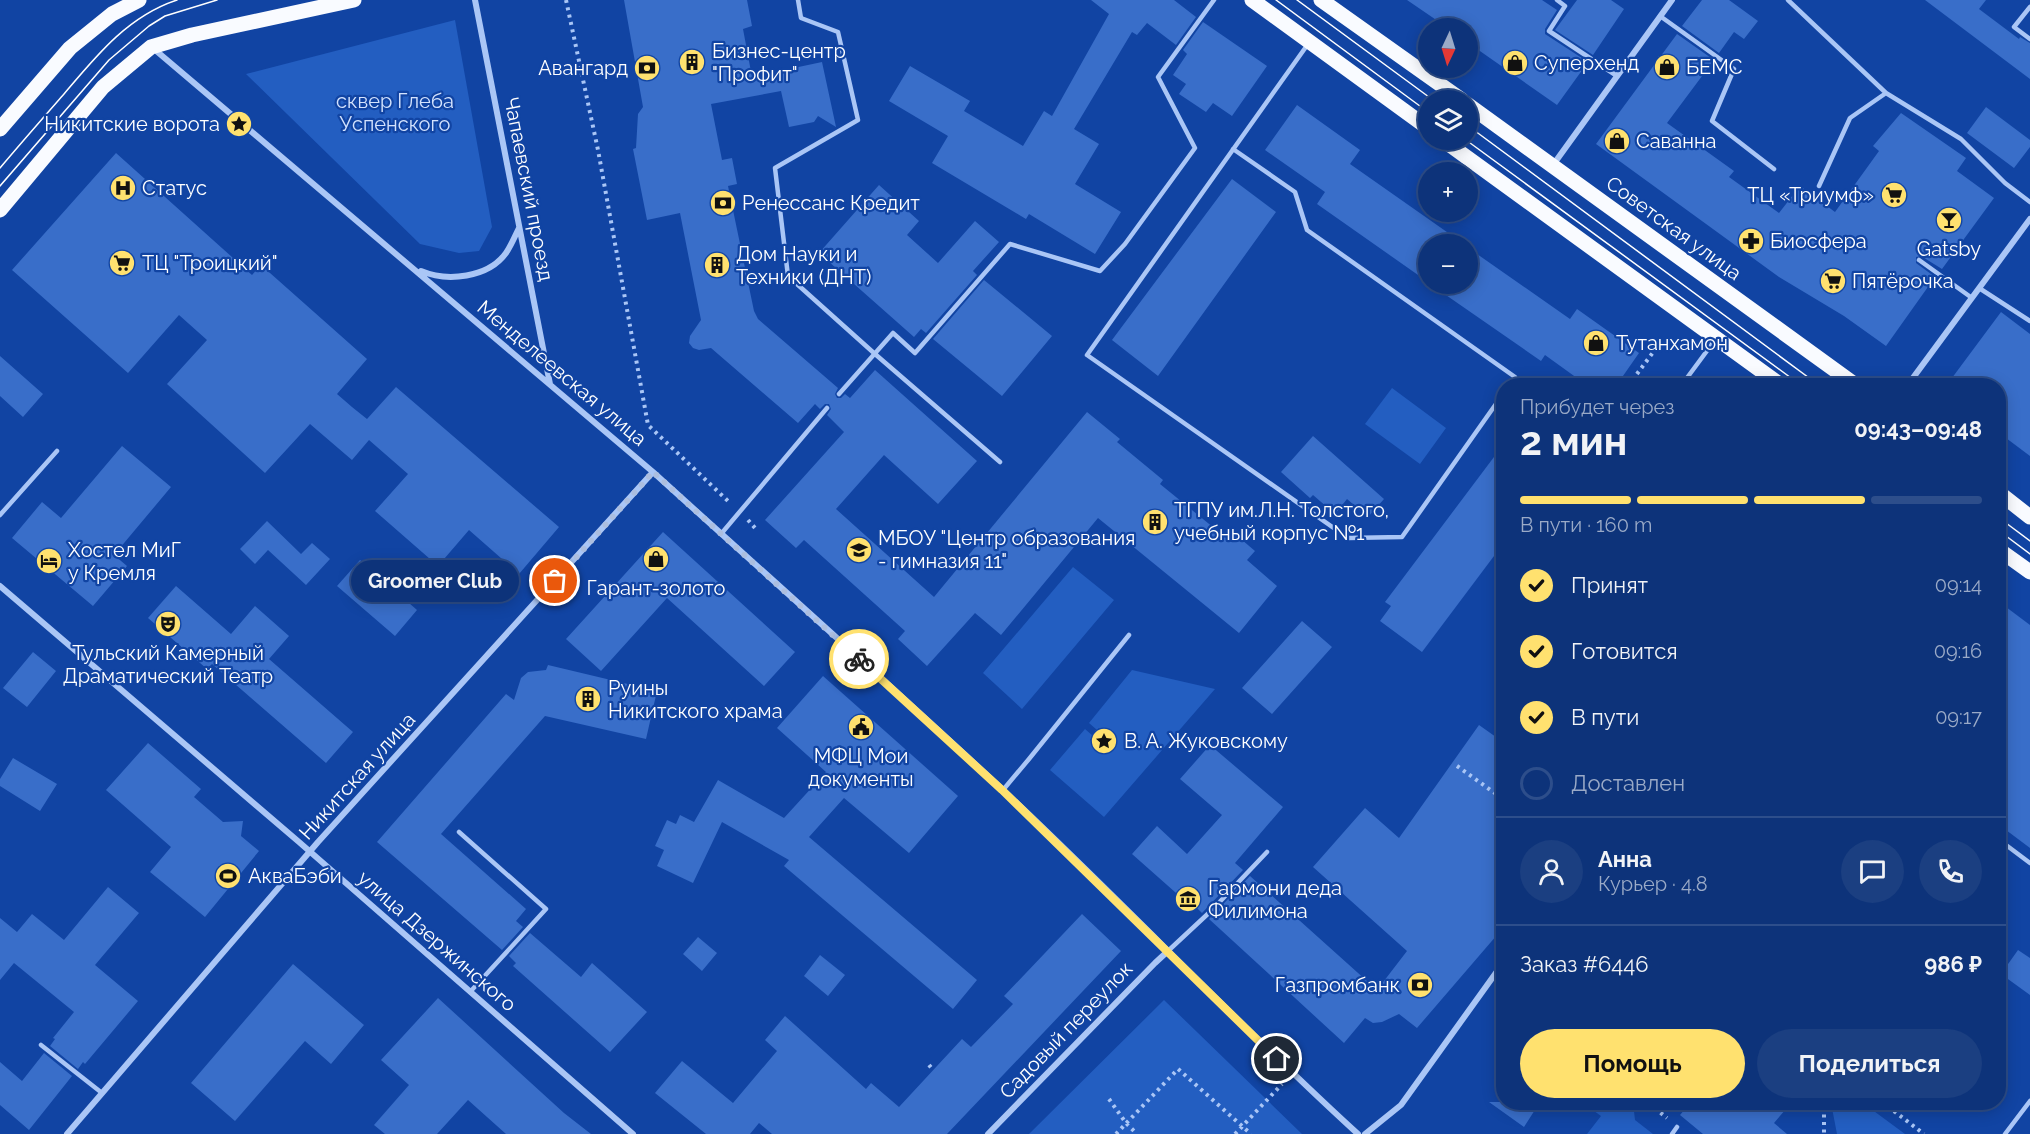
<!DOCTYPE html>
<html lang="ru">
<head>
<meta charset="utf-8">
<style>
  :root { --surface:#0d337a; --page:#1b3f81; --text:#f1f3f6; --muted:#9aaac7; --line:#2d4e8b; --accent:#ffe16f }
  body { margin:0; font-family:Raleway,sans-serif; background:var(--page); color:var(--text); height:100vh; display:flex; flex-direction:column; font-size:22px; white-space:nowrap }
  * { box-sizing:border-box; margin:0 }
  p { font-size:20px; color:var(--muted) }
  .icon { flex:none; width:33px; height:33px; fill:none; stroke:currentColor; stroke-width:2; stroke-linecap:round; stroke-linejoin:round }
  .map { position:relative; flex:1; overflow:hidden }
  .side { position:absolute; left:1496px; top:378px; width:510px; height:732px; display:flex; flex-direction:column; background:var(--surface); border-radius:24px; box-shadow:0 3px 15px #0003,0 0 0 2px var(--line) }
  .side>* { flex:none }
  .needle { width:39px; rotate:184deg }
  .tools { position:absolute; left:1418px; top:18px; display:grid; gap:12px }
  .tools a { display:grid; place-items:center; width:60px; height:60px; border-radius:50%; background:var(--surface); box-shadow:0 3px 15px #0003,0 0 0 2px var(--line); font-size:30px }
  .pin { position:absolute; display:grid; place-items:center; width:51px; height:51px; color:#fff; margin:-26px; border:3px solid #fff; border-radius:50%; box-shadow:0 2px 6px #0007 }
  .courier { position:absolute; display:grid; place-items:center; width:60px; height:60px; margin:-30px; border:4px solid #ffe16f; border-radius:50%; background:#fff; color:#222; box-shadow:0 2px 8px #0007 }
  .bubble { position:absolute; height:42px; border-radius:21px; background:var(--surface); box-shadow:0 3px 15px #0003,0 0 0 2px var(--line); font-size:20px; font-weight:700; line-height:42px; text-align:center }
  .overview em { font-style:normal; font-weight:700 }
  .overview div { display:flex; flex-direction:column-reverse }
  .overview { display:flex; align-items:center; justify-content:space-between; height:102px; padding:0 24px }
  h1 { font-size:39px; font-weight:700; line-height:45px }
  .bar { display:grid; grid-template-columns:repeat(4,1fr); gap:9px 6px; align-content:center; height:72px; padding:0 24px }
  .bar i { height:8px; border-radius:4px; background:var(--line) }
  .bar .selected { background:var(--accent) }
  .bar p { grid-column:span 4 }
  .line { display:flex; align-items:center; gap:15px; padding:0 24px; border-top:2px solid var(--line) }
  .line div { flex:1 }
  .round { display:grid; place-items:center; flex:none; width:63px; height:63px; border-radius:32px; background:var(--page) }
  ol { padding:0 24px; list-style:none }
  li { display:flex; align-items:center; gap:18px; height:66px }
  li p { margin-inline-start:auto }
  li .icon { padding:6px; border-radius:50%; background:var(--accent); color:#111; stroke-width:4 }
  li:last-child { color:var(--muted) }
  li i { width:33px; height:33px; border:3px solid var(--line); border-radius:50% }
  .primary-button { display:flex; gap:12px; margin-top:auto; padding:12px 24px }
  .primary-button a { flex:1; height:69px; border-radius:36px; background:var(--accent); color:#111; font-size:24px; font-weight:700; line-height:69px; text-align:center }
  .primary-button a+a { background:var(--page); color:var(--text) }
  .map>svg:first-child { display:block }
</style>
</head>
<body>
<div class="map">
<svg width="2030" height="1134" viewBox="0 0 2030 1134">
  <rect width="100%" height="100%" fill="#1144a3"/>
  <!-- green -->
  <path fill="#235ec1" d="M455,20l37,207 -13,24 -20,2 -39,-9 -174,-170z
    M1392,388l54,40 -26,36 -55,-40z
    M1073,567l41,33 -92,109 -39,-36z
    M1132,670l83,19 -111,128 -54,-47 35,-41 8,7 -3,4 13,11 10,-11 -14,-12 -2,2 -8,-7z
    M1164,1000l138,134h-273z
    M1583,1103h50l2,17 18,14h-66l14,-18z
    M1831,1103h32l42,31h-68z"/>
  <!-- building -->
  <path fill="#396ec9" d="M624,0h123l5,26 -9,3 9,48 70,-15 14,65 -18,-11 -4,6 -25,5 -8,-36 -70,13 11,56 10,-2 5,26 -9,2 26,125 4,8 80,69 -3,6 2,4h4l4,-4 5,4 25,-28 102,91 -39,43 -54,-49 -48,54 98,88 153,-185 33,27 -3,3 46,38 -3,4 70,57 5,-7 20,17 -8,9 30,26 -38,47 -141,-115 -97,117 -26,-22 -48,53 -29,-27 7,-8 -101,-91 -8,8 -31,-28 79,-88 -17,-17 4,-6 -2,-5h-4l-5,5 -5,-5 -17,19 -87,-75 -12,2 -6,-2 -4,-5 1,-7 11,-16 -21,-107 -33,7 -14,-71 3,-1 2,-34 5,-7z
    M1091,0h83l22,17 -20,28 -29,-22 -10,12 -5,-3 -58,97 25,15 -24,40 46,28 -26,42 -66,-40 -3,5 -94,-56 16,-27 -59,-35 21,-35 60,35 -6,10 59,35 21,-35 8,5 57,-102z
    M1407,0h135l15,10 -12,19v5l43,28 -31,43 -90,-63v-14h-19z
    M1577,0h34l13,9 -31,46 -38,-25z
    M1702,0h27l29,21 -14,18 -10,-7 -15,21 -37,-27z
    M1925,0h61l-7,9 40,30 1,-2 10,6v36z
    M1203,22l64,44 -35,50 -19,-13 -7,9 -27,-18 7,-10 -13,-9 14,-21 -4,-4z
    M1677,34l37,26 -47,63 67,48 -5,6 50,36 21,-27 35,26 44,-61 -6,-5 28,-33 65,45 -9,13 37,27 -52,71 -21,-13 -5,1v6l19,14 -49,69 -42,-30 -65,-39 -183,-133z
    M1297,105l63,45 -10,14 114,80h-36v38l-111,-78 8,-12 -60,-42z
    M1986,107l44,33v7l-16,21 -47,-35z
    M116,153l136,122 9,-10 106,94 -30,35 15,13 15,12 29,-32 163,140 -40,47 -50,-44 -31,36 -63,-55 33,-37 -39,-34 -17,20 -42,-36 -45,49 -98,-89 40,-44 -28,-25 -51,58 -116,-103z
    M1232,179l44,33 -118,164 -46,-36z
    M879,185l40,36 -12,14 31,28 37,-42 24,21 -26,29 4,4 -51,58 -5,-4 -7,8 -95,-84z
    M1467,247l103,72 7,-10 62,44 -23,33h-28l-43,-31 -4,6 -111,-77h37z
    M984,280l68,56 -50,60 -69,-57z
    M2001,312l29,22v122l-32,-24v-46h-52z
    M0,356l43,38 -20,23 -23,-21z
    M1313,436l71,63 -16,18 -21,-18 -12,15 -22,-19 -3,3 -29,-26z
    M1503,445v99l-81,108 -42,-31 11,-15 -6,-4z
    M122,446l49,41 -57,68 13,11 -34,40 -81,-68 30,-36 19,16z
    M267,521l34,33 11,-11 18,16 -24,26 -38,-35 -13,14 -15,-15z
    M663,532l132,120 -31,34 -97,-88 -66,73 -35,-32z
    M360,560l57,50 -22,26 -58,-50z
    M176,586l55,48 24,-28 34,30 -20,23 84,73 -27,31 -114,-99 -5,5 -59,-51z
    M1998,601l32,24v223l-32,-24z
    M1302,621l30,26 -60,67 -30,-26z
    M33,652l23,19 -29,36 -24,-19z
    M548,665l109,26 -11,48 -101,-23 -104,118 85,75 -10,12 7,6 -21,23 -125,-108 129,-148 8,6 7,-22 7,-6 18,-2z
    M823,676l135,120 -49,57 -65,-55 -35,39 168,143 -24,29 -169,-143 5,-6 -67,-38 -29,61 -36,-17 7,-16 -9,-4 12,-26 9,4 4,-9 14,7 24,-42 66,38 42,-46 -49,-44z
    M1479,725l24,17v186l-86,100 -18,-14 -17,8 -9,1 -8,-5 -21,25 -135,-124 41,-43 127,114 30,-39 -94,-84 52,-59 34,30z
    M148,743l53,46 -7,8 29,25 20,-1 -2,15 18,15 -54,66 -55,-45 21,-25 -65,-57z
    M1210,745l73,62 -48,56 8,7 -41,43 -7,-7 -2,2 -61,-54 25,-28 30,28 35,-39 -42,-36z
    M13,758l44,26 -17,27 -40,-25v-7z
    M108,887l31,26 -44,52 43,36 -53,63 -2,-2 -5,7 -28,-23 5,-7 -2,-1 21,-26 -60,-49 -14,17v-62l17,14 15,-18 32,26z
    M1082,914l39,37 -174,183h-175l-13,-11 -9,11h-44l-51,-41 27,-32 51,42 44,-52 -12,-11 20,-24 81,73 5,-6 28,24 63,-68 9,8 42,-43 -9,-8z
    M530,933l51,44 11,-14 55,49 -37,40 -97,-86 3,-3 -7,-7z
    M698,937l19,16 -15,18 -19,-17z
    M2018,950l12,8v37l-29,-21z
    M820,955l25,20 -17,21 -24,-20z
    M293,964l71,61 -33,39 -26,-23 -70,80 -44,-38z
    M438,998l126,115 27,21h-85l-38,-34 -31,34h-52l-11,-9 35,-40 -28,-25z
    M44,1053l28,23 -43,54 -29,-25v-43l22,19z
    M1489,1102h51l-16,25z
    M1691,1102h101l-18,21 13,11h-84l-23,-19z"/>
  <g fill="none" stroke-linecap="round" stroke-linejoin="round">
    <!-- path -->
    <path stroke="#aac6f6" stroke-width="4" stroke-dasharray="3 4.5" stroke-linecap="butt" d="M566,0l32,150 50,275 81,77
      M1628,386l35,-47
      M748,520l7,8
      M1457,766l46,33
      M929,1065l4,5
      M1109,1099l17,24 11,11
      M1651,1102l1,4 15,12
      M1819,1102l5,4v28
      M1882,1102l42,32
      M1116,1134l62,-65 73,65
      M1235,1134l47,-50"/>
    <!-- service -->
    <path stroke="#aac6f6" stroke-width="4.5" d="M798,0l3,18 37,14 20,88 -83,48 13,108 87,78 125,108
      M1557,0l8,6 -16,25 68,45
      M1788,0l98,93 75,46 44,44 25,19
      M2030,7l-16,20 16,12
      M1660,16l74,53 -22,52 62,48
      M1308,44l-221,311 261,183 54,-1 101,-143
      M1233,149l62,43 12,38 208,147 -6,9
      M1819,186l31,-68 36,-25
      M1919,260l53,38
      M1979,288l51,33
      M1681,386l34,-46
      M839,394l54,-61 22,20 95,-109 90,27 25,-27 70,-96 -37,-71 56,-77
      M0,515l57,-64
      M721,534l106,-126
      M1003,790l26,-31 100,-124
      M459,832l87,77 -76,83
      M1998,839l32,24
      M1168,951l44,-41 55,-58
      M41,1045l61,48
      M1672,1134l5,-7
      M2005,1134l25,-33"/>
    <!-- minor -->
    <path stroke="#aac6f6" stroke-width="6" d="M475,0l75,384
      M154,49l499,423c117,106 234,210 349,317 121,113 234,234 356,345
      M1553,165l119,-165
      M421,271c26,11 67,7 85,-18 5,-7 9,-17 13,-25
      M1907,386l123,-167
      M0,586l299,256 334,292
      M67,1134l251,-292 335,-370
      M988,1134l167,-171 13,-12
      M1365,1134l36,-29 102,-142"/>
    <!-- primary -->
    <path stroke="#f9fbff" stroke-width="15" d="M1252,0l176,128
      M1321,0l141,100
      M1467,104l390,282
      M0,129l70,-81 42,-34 27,-14
      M1443,140l339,246
      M0,210l103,-123 48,-40 41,-12 162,-35
      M1998,492l32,25
      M1998,549l32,23"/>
    <!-- tram -->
    <path stroke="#fff" stroke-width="1.5" d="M1276,0l152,112
      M1297,0l136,100
      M1467,125l353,261
      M1466,140l336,246
      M0,168c21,-25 43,-50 64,-74 32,-38 64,-78 113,-94
      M0,186l109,-126 40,-34 16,-10 52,-16
      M1998,517l32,24
      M1998,530l32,24"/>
  </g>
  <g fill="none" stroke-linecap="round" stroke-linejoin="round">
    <!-- done -->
    <path stroke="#acbedf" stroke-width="6" stroke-dasharray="0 10.8" d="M555,581l98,-109 206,187"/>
    <!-- route -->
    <path stroke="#ffe16f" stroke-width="8" d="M859,659l143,131 275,269"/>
  </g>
  <!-- icons -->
  <defs>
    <g id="building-disc" transform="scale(1.35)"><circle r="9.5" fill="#ffe16f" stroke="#1144a3"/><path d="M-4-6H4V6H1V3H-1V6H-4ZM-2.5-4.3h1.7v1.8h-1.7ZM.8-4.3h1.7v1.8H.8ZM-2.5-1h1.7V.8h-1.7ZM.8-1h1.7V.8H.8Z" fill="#111"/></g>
    <g id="shop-disc" transform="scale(1.35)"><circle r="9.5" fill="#ffe16f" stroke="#1144a3"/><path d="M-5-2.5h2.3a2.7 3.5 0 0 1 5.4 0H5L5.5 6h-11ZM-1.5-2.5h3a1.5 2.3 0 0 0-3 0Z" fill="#111"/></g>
    <g id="bank-disc" transform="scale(1.35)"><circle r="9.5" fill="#ffe16f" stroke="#1144a3"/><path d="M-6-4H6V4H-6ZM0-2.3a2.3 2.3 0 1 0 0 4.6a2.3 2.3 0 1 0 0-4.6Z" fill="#111"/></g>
    <g id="sight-disc" transform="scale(1.35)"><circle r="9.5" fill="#ffe16f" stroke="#1144a3"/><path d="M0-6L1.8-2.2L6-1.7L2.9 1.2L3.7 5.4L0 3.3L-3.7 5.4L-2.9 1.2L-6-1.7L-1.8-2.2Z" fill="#111"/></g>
    <g id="hospital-disc" transform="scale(1.35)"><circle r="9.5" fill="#ffe16f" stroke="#1144a3"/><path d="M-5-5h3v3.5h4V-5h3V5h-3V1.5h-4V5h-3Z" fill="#111"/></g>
    <g id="supermarket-disc" transform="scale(1.35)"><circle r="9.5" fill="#ffe16f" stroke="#1144a3"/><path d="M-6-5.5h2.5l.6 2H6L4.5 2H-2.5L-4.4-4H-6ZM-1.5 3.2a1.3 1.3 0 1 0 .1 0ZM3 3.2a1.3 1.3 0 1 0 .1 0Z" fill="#111"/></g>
    <g id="bar-disc" transform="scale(1.35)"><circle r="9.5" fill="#ffe16f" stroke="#1144a3"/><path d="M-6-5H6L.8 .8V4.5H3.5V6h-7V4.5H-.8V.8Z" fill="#111"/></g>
    <g id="pharmacy-disc" transform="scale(1.35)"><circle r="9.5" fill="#ffe16f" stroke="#1144a3"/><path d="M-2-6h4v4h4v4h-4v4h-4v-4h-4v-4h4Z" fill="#111"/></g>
    <g id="school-disc" transform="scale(1.35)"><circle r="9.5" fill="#ffe16f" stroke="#1144a3"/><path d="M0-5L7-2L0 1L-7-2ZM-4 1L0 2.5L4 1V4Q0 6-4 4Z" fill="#111"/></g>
    <g id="hotel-disc" transform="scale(1.35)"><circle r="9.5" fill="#ffe16f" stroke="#1144a3"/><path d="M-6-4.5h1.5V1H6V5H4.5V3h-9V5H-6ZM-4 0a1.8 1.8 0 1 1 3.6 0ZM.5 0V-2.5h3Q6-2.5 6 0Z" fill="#111"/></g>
    <g id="theatre-disc" transform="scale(1.35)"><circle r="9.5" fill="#ffe16f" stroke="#1144a3"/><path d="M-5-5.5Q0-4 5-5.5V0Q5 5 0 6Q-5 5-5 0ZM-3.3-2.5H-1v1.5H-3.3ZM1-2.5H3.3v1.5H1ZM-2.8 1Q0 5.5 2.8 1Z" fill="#111"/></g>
    <g id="civic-disc" transform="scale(1.35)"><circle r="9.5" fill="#ffe16f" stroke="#1144a3"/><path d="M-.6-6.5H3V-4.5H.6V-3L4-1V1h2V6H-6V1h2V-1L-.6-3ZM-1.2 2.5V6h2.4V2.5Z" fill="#111"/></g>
    <g id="stadium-disc" transform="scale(1.35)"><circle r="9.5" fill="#ffe16f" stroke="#1144a3"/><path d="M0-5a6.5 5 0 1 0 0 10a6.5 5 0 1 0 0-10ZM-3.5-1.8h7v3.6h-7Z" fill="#111"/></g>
    <g id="museum-disc" transform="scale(1.35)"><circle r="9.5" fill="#ffe16f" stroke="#1144a3"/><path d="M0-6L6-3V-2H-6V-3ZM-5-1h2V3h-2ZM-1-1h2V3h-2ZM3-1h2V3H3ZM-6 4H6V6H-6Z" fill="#111"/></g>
  </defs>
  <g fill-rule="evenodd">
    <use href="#building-disc" x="692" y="62"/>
    <use href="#shop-disc" x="1515" y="63"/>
    <use href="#shop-disc" x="1667" y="67"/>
    <use href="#bank-disc" x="647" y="68"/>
    <use href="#sight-disc" x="239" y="124"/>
    <use href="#shop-disc" x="1617" y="141"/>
    <use href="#hospital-disc" x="123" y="188"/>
    <use href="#supermarket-disc" x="1894" y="195"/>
    <use href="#bank-disc" x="723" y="203"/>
    <use href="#bar-disc" x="1949" y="220"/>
    <use href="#pharmacy-disc" x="1751" y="241"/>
    <use href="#supermarket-disc" x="122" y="263"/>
    <use href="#building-disc" x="717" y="265"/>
    <use href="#supermarket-disc" x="1833" y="281"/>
    <use href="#shop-disc" x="1596" y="343"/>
    <use href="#building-disc" x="1155" y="522"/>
    <use href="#school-disc" x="859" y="550"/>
    <use href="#shop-disc" x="656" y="559"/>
    <use href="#hotel-disc" x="49" y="561"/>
    <use href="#theatre-disc" x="168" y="624"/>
    <use href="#building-disc" x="588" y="699"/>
    <use href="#civic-disc" x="861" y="727"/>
    <use href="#sight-disc" x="1104" y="741"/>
    <use href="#stadium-disc" x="228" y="876"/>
    <use href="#museum-disc" x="1188" y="899"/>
    <use href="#bank-disc" x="1420" y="985"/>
  </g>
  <g text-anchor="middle" stroke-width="4.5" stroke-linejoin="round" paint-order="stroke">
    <!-- poi labels -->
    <g font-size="20" fill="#fff" stroke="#1144a3" text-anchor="start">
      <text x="712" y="58">Бизнес-центр<tspan x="712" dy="23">"Профит"</tspan></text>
      <text x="1534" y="70">Суперхенд</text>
      <text x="1686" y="74">БЕМС</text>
      <text x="628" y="75" text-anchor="end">Авангард</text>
      <text x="220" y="131" text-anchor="end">Никитские ворота</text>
      <text x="1636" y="148">Саванна</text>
      <text x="142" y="195">Статус</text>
      <text x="1874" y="202" text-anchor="end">ТЦ «Триумф»</text>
      <text x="742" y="210">Ренессанс Кредит</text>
      <text x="1770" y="248">Биосфера</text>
      <text x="1949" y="256" text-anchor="middle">Gatsby</text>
      <text x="736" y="261">Дом Науки и<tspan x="736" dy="23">Техники (ДНТ)</tspan></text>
      <text x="142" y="270">ТЦ "Троицкий"</text>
      <text x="1852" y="288">Пятёрочка</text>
      <text x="1616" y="350">Тутанхамон</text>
      <text x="1174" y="517">ТГПУ им.Л.Н. Толстого,<tspan x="1174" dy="23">учебный корпус №1</tspan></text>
      <text x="878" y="545">МБОУ "Центр образования<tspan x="878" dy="23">- гимназия 11"</tspan></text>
      <text x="68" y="557">Хостел МиГ<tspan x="68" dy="23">у Кремля</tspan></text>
      <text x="656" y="595" text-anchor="middle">Гарант-золото</text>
      <text x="168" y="660" text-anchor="middle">Тульский Камерный<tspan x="168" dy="23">Драматический Театр</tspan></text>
      <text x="608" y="695">Руины<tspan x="608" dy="23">Никитского храма</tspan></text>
      <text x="1124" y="748">В. А. Жуковскому</text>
      <text x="861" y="763" text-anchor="middle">МФЦ Мои<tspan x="861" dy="23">документы</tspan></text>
      <text x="248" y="883">АкваБэби</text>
      <text x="1208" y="895">Гармони деда<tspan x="1208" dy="23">Филимона</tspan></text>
      <text x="1400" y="992" text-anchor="end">Газпромбанк</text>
    </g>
    <!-- park labels -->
    <g font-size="20" fill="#d4e3fe" stroke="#1144a3">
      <text x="395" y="108">сквер Глеба<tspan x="395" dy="23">Успенского</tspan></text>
    </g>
    <!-- street labels -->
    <g font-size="20" fill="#fff" stroke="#1144a3">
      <text transform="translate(529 189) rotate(79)" y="7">Чапаевский проезд</text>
      <text transform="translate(1674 228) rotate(36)" y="7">Советская улица</text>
      <text transform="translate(562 373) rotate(40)" y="7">Менделеевская улица</text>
      <text transform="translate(357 776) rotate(-48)" y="7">Никитская улица</text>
      <text transform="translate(437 941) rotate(41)" y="7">улица Дзержинского</text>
      <text transform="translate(1066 1030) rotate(-46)" y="7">Садовый переулок</text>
    </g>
  </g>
</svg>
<div class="tools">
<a><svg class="needle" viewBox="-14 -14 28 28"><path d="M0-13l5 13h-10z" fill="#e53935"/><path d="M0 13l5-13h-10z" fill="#9aaac7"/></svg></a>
<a><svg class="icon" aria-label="layers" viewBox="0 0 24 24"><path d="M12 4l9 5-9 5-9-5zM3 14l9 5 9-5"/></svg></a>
<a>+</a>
<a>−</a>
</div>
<div class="pin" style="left:555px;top:581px;background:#ea580c"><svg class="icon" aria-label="bag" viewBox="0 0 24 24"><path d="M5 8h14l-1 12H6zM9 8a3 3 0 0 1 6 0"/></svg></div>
<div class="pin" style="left:1277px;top:1059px;background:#1f2937"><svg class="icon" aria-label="home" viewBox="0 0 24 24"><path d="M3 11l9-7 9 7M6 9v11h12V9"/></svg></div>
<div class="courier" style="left:859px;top:659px"><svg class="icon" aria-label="bike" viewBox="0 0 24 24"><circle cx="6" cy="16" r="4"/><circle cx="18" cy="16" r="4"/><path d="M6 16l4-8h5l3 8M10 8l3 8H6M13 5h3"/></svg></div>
<div class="bubble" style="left:351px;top:560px;width:168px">Groomer Club</div>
<section class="side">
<div class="overview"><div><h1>2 мин</h1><p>Прибудет через</p></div><em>09:43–09:48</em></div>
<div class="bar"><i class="selected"></i><i class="selected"></i><i class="selected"></i><i></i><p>В пути · 160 m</p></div>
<ol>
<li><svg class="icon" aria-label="check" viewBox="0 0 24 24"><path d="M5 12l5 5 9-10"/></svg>Принят<p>09:14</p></li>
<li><svg class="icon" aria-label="check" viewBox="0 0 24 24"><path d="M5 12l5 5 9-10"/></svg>Готовится<p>09:16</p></li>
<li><svg class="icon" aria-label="check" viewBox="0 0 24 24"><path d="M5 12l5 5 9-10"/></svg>В пути<p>09:17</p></li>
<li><i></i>Доставлен</li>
</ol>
<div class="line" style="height:108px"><a class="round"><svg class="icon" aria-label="person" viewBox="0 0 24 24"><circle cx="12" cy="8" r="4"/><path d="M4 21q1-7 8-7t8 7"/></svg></a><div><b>Анна</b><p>Курьер · 4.8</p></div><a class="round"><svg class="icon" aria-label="chat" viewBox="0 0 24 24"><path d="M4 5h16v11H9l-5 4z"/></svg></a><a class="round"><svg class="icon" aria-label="phone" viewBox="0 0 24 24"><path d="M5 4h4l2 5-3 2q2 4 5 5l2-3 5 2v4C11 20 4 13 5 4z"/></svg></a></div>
<div class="line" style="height:78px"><div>Заказ #6446</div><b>986 ₽</b></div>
<div class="primary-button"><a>Помощь</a><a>Поделиться</a></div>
</section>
</div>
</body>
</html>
